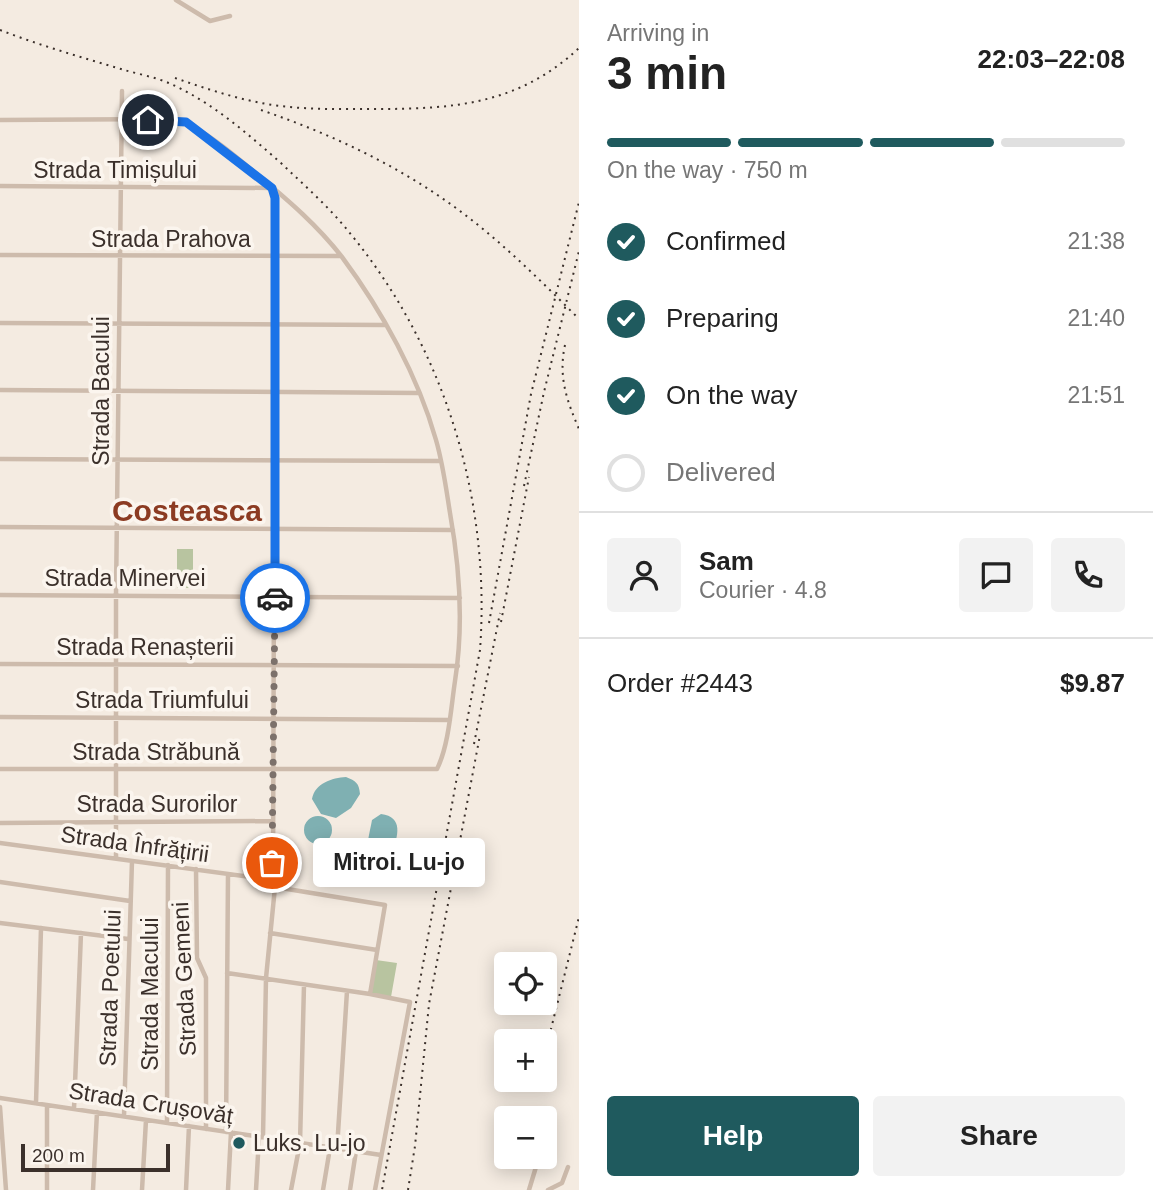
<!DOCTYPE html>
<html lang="en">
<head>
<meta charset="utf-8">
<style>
  :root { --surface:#fff; --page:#f2f2f2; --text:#222; --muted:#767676; --line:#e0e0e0; --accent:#1f5a5e }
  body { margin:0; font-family:Helvetica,sans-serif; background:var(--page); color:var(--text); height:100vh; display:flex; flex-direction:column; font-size:26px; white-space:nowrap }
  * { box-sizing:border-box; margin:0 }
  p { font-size:23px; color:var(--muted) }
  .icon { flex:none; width:38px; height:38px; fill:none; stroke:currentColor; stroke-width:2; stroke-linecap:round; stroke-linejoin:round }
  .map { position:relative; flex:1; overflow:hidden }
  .drawer { display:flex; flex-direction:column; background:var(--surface); width:574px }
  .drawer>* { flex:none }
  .buttons { position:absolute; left:494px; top:952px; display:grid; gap:14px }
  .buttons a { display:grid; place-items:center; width:63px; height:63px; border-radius:7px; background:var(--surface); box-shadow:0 4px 18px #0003; font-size:35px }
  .scale { position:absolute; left:21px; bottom:18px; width:149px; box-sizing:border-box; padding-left:7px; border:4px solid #3b302b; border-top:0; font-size:19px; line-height:24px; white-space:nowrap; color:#3b302b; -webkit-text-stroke:5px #fbf5ee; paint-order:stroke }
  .pin { position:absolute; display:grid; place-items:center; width:60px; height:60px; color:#fff; margin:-30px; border:4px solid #fff; border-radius:50%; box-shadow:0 2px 7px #0007 }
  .courier { position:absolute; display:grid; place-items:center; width:70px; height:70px; margin:-35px; border:5px solid #1a73e8; border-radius:50%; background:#fff; color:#222; box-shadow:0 2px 9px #0007 }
  .bubble { position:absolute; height:49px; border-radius:7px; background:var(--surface); box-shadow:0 4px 18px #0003; font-size:23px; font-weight:600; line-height:49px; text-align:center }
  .summary em { font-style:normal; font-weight:600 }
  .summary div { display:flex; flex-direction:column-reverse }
  .summary { display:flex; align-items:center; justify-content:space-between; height:119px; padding:0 28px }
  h1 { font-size:46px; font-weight:600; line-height:52px }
  .bar { display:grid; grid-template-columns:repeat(4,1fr); gap:10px 7px; align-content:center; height:84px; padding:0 28px }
  .bar i { height:9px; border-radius:5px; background:var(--line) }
  .bar .selected { background:var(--accent) }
  .bar p { grid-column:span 4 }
  .line { display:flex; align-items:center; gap:18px; padding:0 28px; border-top:2px solid var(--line) }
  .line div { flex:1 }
  .round { display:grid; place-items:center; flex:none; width:74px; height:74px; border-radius:7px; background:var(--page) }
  ol { padding:0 28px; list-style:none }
  li { display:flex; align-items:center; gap:21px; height:77px }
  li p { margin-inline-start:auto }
  li .icon { padding:7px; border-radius:50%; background:var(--accent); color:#fff; stroke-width:4 }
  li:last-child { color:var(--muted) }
  li i { width:38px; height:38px; border:4px solid var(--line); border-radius:50% }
  .action { display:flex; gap:14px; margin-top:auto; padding:14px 28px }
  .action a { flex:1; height:80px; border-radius:7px; background:var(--accent); color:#fff; font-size:28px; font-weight:600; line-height:80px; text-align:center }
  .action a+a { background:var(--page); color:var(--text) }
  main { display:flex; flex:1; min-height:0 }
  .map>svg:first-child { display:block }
</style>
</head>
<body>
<main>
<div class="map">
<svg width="579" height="1190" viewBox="0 0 579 1190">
  <rect width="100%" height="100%" fill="#f4ebe1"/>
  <!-- green -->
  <path fill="#b8c4a0" d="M177,549h16v39h-16z
    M376,960l21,3 -6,34 -21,-3z"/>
  <!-- water -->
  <path fill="#7fb0b2" d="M346,777c10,4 13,6 14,17l-9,14 -15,10 -15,-4 -9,-15c3,-16 20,-21 34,-22z
    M381,814c23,3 17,22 11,39 -1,5 -2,12 -6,15 -3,2 -7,2 -11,3 -13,-14 -6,-34 -3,-51z
    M304 830a14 14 0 1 1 28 0a14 14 0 1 1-28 0Z"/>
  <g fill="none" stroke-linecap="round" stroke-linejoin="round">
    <!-- minor -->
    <path stroke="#cdbbac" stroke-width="4.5" d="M176,0l34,21 20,-5
      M0,120l171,-1c26,3 68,40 88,57 30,25 59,50 83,81 40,54 76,119 94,183 7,24 10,48 14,73 10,56 14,111 5,168 -4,26 -6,64 -18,88h-437
      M0,186l272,2 3,10v59l-2,623
      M0,255l341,1
      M0,323l385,2
      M0,390l419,3
      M0,459l441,2
      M0,527l453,3
      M0,595l460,3
      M0,664l458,2
      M0,717l450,3
      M0,823l273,-2
      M0,843l273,37 2,7 110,18 -15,89
      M116,858v-263l6,-504
      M196,869l1,89 9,20v151
      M0,882l130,19
      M0,923l128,16
      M270,933l107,17
      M227,973l143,21 40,8 -35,188
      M0,1098l381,57
      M36,1103l5,-175
      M47,1105v85
      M0,1107l6,83
      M74,1109l7,-176
      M124,1116l8,-255
      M167,1123l1,-258
      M226,1132l2,-258
      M263,1137l3,-159 9,-91
      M544,1143l5,-12
      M337,1149l10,-158
      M93,1190l4,-78
      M142,1190l4,-70
      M186,1190l3,-64
      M228,1190l3,-58
      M256,1190l3,-53
      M291,1190l9,-47 4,-158
      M323,1190l7,-42
      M350,1190l6,-39
      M529,1190l10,-33
      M548,1190l14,-7 6,-16"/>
    <!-- rail -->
    <path stroke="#3b302b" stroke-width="2" stroke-dasharray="2 5" stroke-linecap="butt" d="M0,30c39,15 80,27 121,39 16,5 35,8 50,15 42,19 77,50 111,80 23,22 47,43 67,68 96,116 142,268 131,418l-98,540
      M175,78c32,11 65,22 98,27 34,5 68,4 102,4 78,0 143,-4 204,-61
      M261,110c76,26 149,61 212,111 38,30 72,64 106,98
      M565,345c-7,32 2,56 14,84
      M524,486l20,-94 35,-141
      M501,622l28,-145
      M489,623l42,-229 48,-192
      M474,744l26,-131
      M544,1057l35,-140
      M408,1190l7,-44 14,-142 51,-269"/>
  </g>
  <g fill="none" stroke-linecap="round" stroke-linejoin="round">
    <!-- done -->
    <path stroke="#7c716b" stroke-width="7" stroke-dasharray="0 12.6" d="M272,863l3,-265"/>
    <!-- route -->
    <path stroke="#1a73e8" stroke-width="9" d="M148,120l38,2 86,66 3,10v400"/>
  </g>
  <!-- markers -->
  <circle fill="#1f5a5e" stroke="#fbf5ee" stroke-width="2.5" cx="239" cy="1143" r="7"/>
  <g text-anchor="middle" stroke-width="7" stroke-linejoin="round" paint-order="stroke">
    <!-- street labels -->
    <g font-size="23" fill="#3b302b" stroke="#fbf5ee">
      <text x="115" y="178">Strada Timișului</text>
      <text x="171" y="247">Strada Prahova</text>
      <text transform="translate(101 391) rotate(-90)" y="8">Strada Bacului</text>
      <text x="125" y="586">Strada Minervei</text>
      <text x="145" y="655">Strada Renașterii</text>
      <text x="162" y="708">Strada Triumfului</text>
      <text x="156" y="760">Strada Străbună</text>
      <text x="157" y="812">Strada Surorilor</text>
      <text transform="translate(135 844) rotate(8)" y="8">Strada Înfrățirii</text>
      <text transform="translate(184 979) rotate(-93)" y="8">Strada Gemeni</text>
      <text transform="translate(110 988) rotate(-88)" y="8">Strada Poetului</text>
      <text transform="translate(150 994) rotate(-90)" y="8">Strada Macului</text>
      <text transform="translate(151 1103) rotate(9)" y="8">Strada Crușovăț</text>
    </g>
    <!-- poi labels -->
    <g font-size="23" fill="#3b302b" stroke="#fbf5ee" text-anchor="start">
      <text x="253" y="1151">Luks. Lu-jo</text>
    </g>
    <!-- district labels -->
    <g font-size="30" font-weight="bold" fill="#8c3b22" stroke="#fbf5ee">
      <text x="187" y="521">Costeasca</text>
    </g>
  </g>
</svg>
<div class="buttons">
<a><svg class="icon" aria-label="locate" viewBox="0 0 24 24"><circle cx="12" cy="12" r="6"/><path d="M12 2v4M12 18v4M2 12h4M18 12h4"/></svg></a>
<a>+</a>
<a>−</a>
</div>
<div class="scale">200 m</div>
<div class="pin" style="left:272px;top:863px;background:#ea580c"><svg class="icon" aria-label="bag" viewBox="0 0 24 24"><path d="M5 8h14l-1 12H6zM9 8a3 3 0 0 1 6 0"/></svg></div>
<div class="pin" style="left:148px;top:120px;background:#1f2937"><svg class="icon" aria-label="home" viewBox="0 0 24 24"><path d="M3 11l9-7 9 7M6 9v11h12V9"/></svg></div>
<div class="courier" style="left:275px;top:598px"><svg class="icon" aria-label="car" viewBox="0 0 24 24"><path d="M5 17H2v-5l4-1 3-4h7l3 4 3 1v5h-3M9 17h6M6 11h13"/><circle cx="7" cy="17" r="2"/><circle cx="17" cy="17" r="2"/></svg></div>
<div class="bubble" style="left:313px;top:838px;width:172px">Mitroi. Lu-jo</div>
</div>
<section class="drawer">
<div class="summary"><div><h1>3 min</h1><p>Arriving in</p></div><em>22:03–22:08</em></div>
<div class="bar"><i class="selected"></i><i class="selected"></i><i class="selected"></i><i></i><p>On the way · 750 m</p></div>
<ol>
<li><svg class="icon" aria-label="check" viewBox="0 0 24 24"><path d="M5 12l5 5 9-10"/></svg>Confirmed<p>21:38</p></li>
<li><svg class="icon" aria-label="check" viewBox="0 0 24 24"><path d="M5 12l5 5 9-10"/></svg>Preparing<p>21:40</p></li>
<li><svg class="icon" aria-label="check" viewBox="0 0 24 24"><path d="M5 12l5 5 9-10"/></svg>On the way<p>21:51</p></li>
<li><i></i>Delivered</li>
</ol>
<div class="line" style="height:126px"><a class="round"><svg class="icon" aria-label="person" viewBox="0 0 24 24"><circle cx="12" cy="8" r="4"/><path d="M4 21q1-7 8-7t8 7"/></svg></a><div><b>Sam</b><p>Courier · 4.8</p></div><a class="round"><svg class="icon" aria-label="chat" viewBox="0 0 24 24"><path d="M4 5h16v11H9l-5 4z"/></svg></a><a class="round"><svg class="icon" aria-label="phone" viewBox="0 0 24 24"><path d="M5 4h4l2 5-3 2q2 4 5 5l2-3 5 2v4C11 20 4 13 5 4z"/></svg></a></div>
<div class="line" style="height:91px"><div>Order #2443</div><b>$9.87</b></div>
<div class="action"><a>Help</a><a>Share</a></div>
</section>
</main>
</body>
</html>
